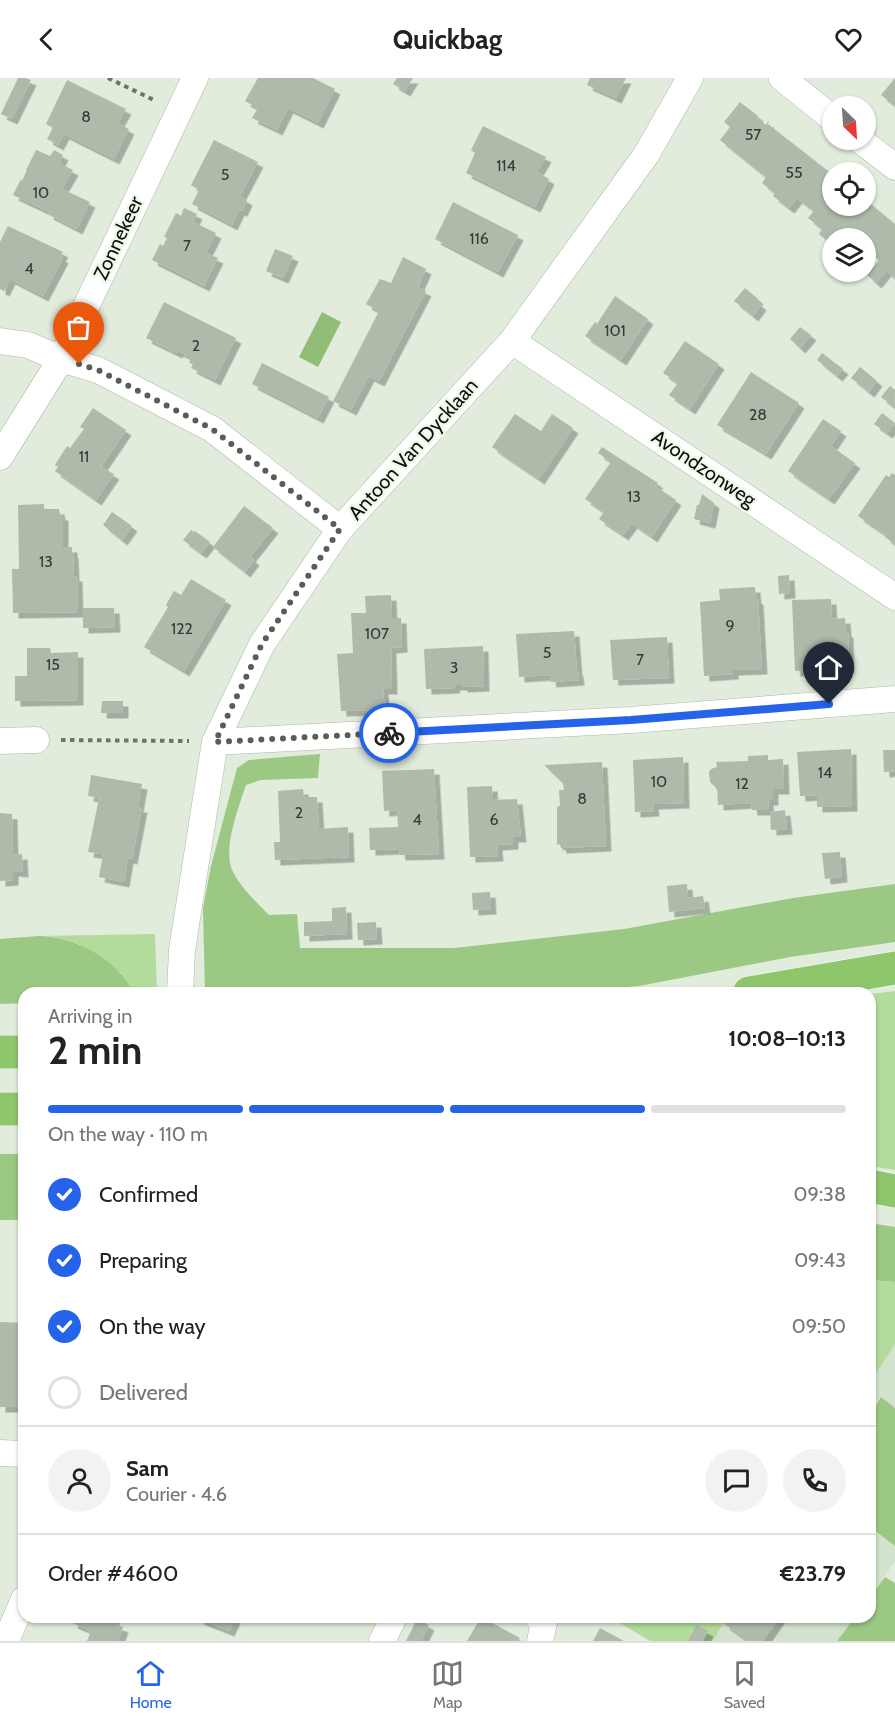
<!DOCTYPE html>
<html lang="en">
<head>
<meta charset="utf-8">
<style>
  :root { --surface:#fff; --page:#f2f2f2; --text:#222; --muted:#767676; --line:#e0e0e0; --accent:#2563eb }
  body { margin:0; font-family:Cabin,sans-serif; background:var(--page); color:var(--text); height:100vh; display:flex; flex-direction:column; font-size:22px; white-space:nowrap }
  * { box-sizing:border-box; margin:0 }
  p { font-size:20px; color:var(--muted) }
  .icon { flex:none; width:33px; height:33px; fill:none; stroke:currentColor; stroke-width:2; stroke-linecap:round; stroke-linejoin:round }
  .map { position:relative; flex:1; overflow:hidden }
  .sheet { position:absolute; left:18px; top:909px; width:858px; height:636px; display:flex; flex-direction:column; background:var(--surface); border-radius:18px; box-shadow:0 2px 4px #0004 }
  .sheet>* { flex:none }
  .needle { width:39px; rotate:155deg }
  .buttons { position:absolute; left:822px; top:18px; display:grid; gap:12px }
  .buttons a { display:grid; place-items:center; width:54px; height:54px; border-radius:50%; background:var(--surface); box-shadow:0 2px 4px #0004; font-size:30px }
  .pin { position:absolute; display:grid; place-items:center; width:51px; height:51px; color:#fff; margin:-62px -26px; border-radius:50% 50% 50% 0; rotate:-45deg; box-shadow:0 0 6px #0007 }
  .pin .icon { rotate:45deg }
  .courier { position:absolute; display:grid; place-items:center; width:60px; height:60px; margin:-30px; border:4px solid #2563eb; border-radius:50%; background:#fff; color:#222; box-shadow:0 2px 8px #0007 }
  .summary em { font-style:normal; font-weight:700 }
  .summary div { display:flex; flex-direction:column-reverse }
  .summary { display:flex; align-items:center; justify-content:space-between; height:102px; padding:0 30px }
  h1 { font-size:39px; font-weight:700; line-height:45px }
  .bar { display:grid; grid-template-columns:repeat(4,1fr); gap:9px 6px; align-content:center; height:72px; padding:0 30px }
  .bar i { height:8px; border-radius:4px; background:var(--line) }
  .bar .current { background:var(--accent) }
  .bar p { grid-column:span 4 }
  .line { display:flex; align-items:center; gap:15px; padding:0 30px; border-top:2px solid var(--line) }
  .line div { flex:1 }
  .round { display:grid; place-items:center; flex:none; width:63px; height:63px; border-radius:32px; background:var(--page) }
  ol { padding:0 30px; list-style:none }
  li { display:flex; align-items:center; gap:18px; height:66px }
  li p { margin-inline-start:auto }
  li .icon { padding:6px; border-radius:50%; background:var(--accent); color:#fff; stroke-width:4 }
  li:last-child { color:var(--muted) }
  li i { width:33px; height:33px; border:3px solid var(--line); border-radius:50% }
  header { display:flex; justify-content:space-between; align-items:center; height:78px; padding:0 30px; background:var(--surface); font-size:27px; font-weight:700 }
  .dock { display:flex; justify-content:space-around; align-items:center; height:84px; border-top:2px solid var(--line); background:var(--surface); font-size:16px; color:var(--muted) }
  .dock a { display:grid; justify-items:center; gap:3px }
  .dock .current { color:var(--accent) }
  .map>svg:first-child { display:block }
</style>
</head>
<body>
<header><svg class="icon" aria-label="back" viewBox="0 0 24 24"><path d="M15 5l-7 7 7 7"/></svg>Quickbag<svg class="icon" aria-label="heart" viewBox="0 0 24 24"><path d="M12 20l-8-8c-3-5 5-10 8-4 3-6 11-1 8 4z"/></svg></header>
<div class="map">
<svg width="895" height="1563" viewBox="0 0 895 1563">
  <defs>
    <filter id="shadow"><feDropShadow dx="5.5" dy="5.5" stdDeviation="0" flood-color="#0004"/></filter>
  </defs>
  <rect width="100%" height="100%" fill="#e1ecdc"/>
  <!-- built -->
  <path fill="#d3e2cc" d="M895,1266v64l-14,-11 -11,19v-33z
    M870,1449l25,19v15l-25,36z
    M727,1539h128l-18,24h-124z"/>
  <!-- green -->
  <path fill="#b3dc9c" d="M155,856l2,59h-24l-11,-19 -43,-30 -25,-7 -15,-1z
    M895,913v179l-25,-4v-172z
    M870,1202l25,2v62l-25,39z
    M610,1539h117l-14,24h-63z"/>
  <!-- forest -->
  <path fill="#9bc882" d="M320,676l-2,24 -57,2 -15,5c-7,21 -20,55 -16,78 2,16 27,40 39,52l28,-1 3,34h155l169,-19 169,-31 102,-14v58l-105,15 -151,29 -87,7h-347l-2,-85 8,-42 26,-98 12,-8z
    M39,858c30,1 60,14 81,37 6,5 9,13 13,20h-109v10l-24,1v-65z
    M0,1076h24v66h-24z
    M870,1145l25,4v55l-25,-2z
    M881,1319l14,11v138l-25,-19v-111z
    M885,1499l10,6v58h-58l18,-24h15v-20z"/>
  <!-- water -->
  <path fill="#91bd77" d="M322,234l19,10 -23,45 -19,-10z"/>
  <!-- building -->
  <path fill="#b0baab" filter="url(#shadow)" d="M18,0h8l5,2 -19,39 -11,-5z
    M258,0h55l22,11 -17,34 -30,-15 -11,22 -25,-12 6,-10 -13,-7z
    M397,0h16l-8,13 -12,-7z
    M590,0h36l-10,20 -29,-13z
    M895,0v28l-14,-11z
    M67,2l59,29 -8,14 11,6 -15,30 -50,-25 -6,11 -11,-6 6,-11 -7,-4z
    M740,24l18,14 -1,2 9,7 3,-5 -1,4 64,50v32h34v-6l29,24v54l-9,-7 -10,12 -9,-8 12,-15 -13,-12v-10h-34v7l-13,-11 3,-5 -14,-11 6,-7 -17,-13 -8,10 -16,-12 2,-3 -13,-10 4,-6 -46,-37 10,-13 -6,-5z
    M483,48l63,31 -9,15 12,7 -14,28 -69,-34 9,-20 -4,-3z
    M214,62l44,22 -18,34 7,4 -5,11 -3,-1 -7,15 -40,-21 7,-14 -8,-5z
    M36,72l14,6 4,-6 9,5 -4,8 14,7 -11,19 28,13 -13,27 -29,-15 1,-2 -36,-17 8,-16 1,2 5,-11h-1z
    M453,124l65,33 -20,37 -63,-33z
    M184,130l13,6 -4,8 23,11 -10,20 12,5 -14,28 -52,-26 8,-16 3,2 4,-8 -3,-1 12,-24 5,3z
    M8,148l55,26 -3,4 3,2 -20,38 -33,-17 -6,12 -4,-2v-47z
    M275,171l18,7 -10,22 -17,-7z
    M403,179l23,12 -8,18 8,4 -47,90 -10,-5 -18,34 -18,-9 46,-90 -13,-7 14,-25 11,4z
    M745,210l13,11 -2,2 5,4 -8,11 -19,-15z
    M615,218l33,23 -27,41 -36,-24 10,-14 2,2z
    M164,224l72,36 -21,42 -24,-12 3,-6 -10,-5 1,-3 -7,-3 -1,2 -31,-15z
    M800,249l11,8 -11,13 -10,-9z
    M685,263l34,23 -29,45 -21,-14 9,-12 -15,-10z
    M822,275l21,16 -6,7 -20,-16z
    M262,285l67,34 -11,21 -66,-34z
    M860,289l17,14 -8,11 -18,-14z
    M751,294l48,31 -33,51 -49,-29z
    M890,308l5,4 -1,17 -13,-10z
    M93,330l33,22 -25,37 13,7 -18,26 -41,-29 3,-4 -3,-2 12,-19 3,2 14,-19 -4,-2z
    M882,335l13,10 -8,10 -13,-9z
    M515,336l26,17 11,-17 21,14 -34,51 -47,-32z
    M823,341l18,12 -10,15 24,17 -26,36 -41,-28z
    M602,369l56,36 -3,3 21,14 -24,37 -20,-14 -9,12 -24,-16 5,-7 -19,-13 26,-37 -13,-9z
    M892,395l3,2v69l-10,-7 1,-2 -28,-19 28,-41 3,2z
    M702,416l12,9 -4,20 -16,-4 3,-14h2z
    M44,426v5h15l1,6h3v32h9v6l1,-1 1,24h3l1,36 -65,1 -1,-44h7l-1,-64z
    M244,428l29,22 -23,29 4,3 -9,12 -32,-25z
    M112,434l20,14 -10,14 -19,-15z
    M191,452l3,2 1,-1 15,11 -9,11 -18,-13z
    M789,497l1,18 -11,1 -1,-18z
    M191,501l35,21 -42,71 -40,-24 24,-40 -2,-2 8,-14 7,4z
    M755,509l1,12h2l4,70 -29,1v4l-29,2 -4,-74 20,-2 -1,-11z
    M391,517l1,23h9l1,29 -11,1 1,41h-9l2,21 -44,1 -4,-57 16,-1 -2,-40h15l-1,-17z
    M831,521l1,20 13,-1 1,14h2l1,36 -54,3 -3,-71z
    M83,530h31l1,19 -32,1z
    M574,553l3,40h1l1,9 -28,2 -1,-7 -31,2 -3,-43z
    M667,559l2,41 -56,2 -3,-40z
    M483,568l1,40 -22,1v-2h-7l-1,3 -28,1 -2,-40z
    M27,570h23l1,5 27,-1v48l-63,1v-25h12z
    M102,623h21v12h-22z
    M851,671l1,57 -35,1v-12l-17,1 -3,-44z
    M883,672h12v21l-11,1z
    M768,677v5l15,-1 1,30h-11v11h-5l1,10h-17l-1,-7 -33,2 -1,-19h-3l-4,-4 -1,-10 2,-3 6,-2 -1,-5 32,-1v-5z
    M683,679l1,46 -31,1 1,7 -19,1 -2,-52z
    M602,684l4,84 -45,2 -1,-4 -3,1v-38l3,-1 -1,-16h5l-1,-7 -19,-18z
    M434,691l5,85 -39,1 -1,-6 -29,1 -1,-22 29,-1 -1,-17 -13,1 -2,-40z
    M91,697l51,9 -4,23h4l-10,52 -4,-1 -4,24 -25,-5 4,-23 -15,-2 11,-54 -11,-2z
    M492,708l1,14 24,-1 4,38h-8v7l-16,1 1,11 -28,1 -3,-70z
    M303,711l1,8h13l2,32 29,-2 1,30 -74,3 -1,-18h6l-2,-51z
    M785,732l2,19 -16,1 -1,-18z
    M0,735l12,1 1,41 9,-1 1,18 -10,-1v9l-13,1z
    M840,774l2,25 -17,2 -3,-26z
    M687,806l1,14 15,-2 2,12 -36,4 -2,-26z
    M490,814l1,17 -18,1 -1,-17z
    M346,829l1,27 -43,2v-14l28,-1v-13z
    M376,844l1,17 -19,1 -1,-17z
    M0,1244l24,1v84h-24z
    M74,1539h41l-3,6 11,4 -5,14h-31l4,-10 -19,-8z
    M199,1539h34l2,1 -6,13 -31,-12z
    M481,1539l39,21 -2,3h-51z
    M728,1539h52l-17,24h-15l-24,-17z
    M417,1541l12,6 -8,16h-15z
    M696,1547l12,6 -5,10h-15z
    M600,1550l24,13h-31z"/>
  <g fill="none" stroke-linecap="round" stroke-linejoin="round">
    <!-- street casing -->
    <g stroke="#aeb8a9" stroke-width="27">
      <path id="street" d="M782,0l50,40
        M860,62l35,27
        M0,263l28,4 33,14 37,11 114,59 128,100
        M512,263l383,256
        M0,379l61,-98 134,-281
        M0,663l36,-1
        M215,664l416,-22 264,-21
        M180,915l2,-43 33,-208 47,-98 78,-115 172,-188 134,-186 44,-77
        M0,1375l24,1
        M538,1539l6,6 -4,18
        M6,1563l18,-42
        M382,1563l12,-24"/>
    </g>
    <!-- highway casing -->
    <g stroke="#fff" stroke-width="34">
      <path id="highway" d="M749,915l146,-25
        M0,974h24
        M0,1031h24
        M870,1108l25,5"/>
    </g>
    <!-- path -->
    <path stroke="#6d746a" stroke-width="4" stroke-dasharray="4.5 4.5" stroke-linecap="butt" d="M108,0l48,23
      M61,662l128,1"/>
    <!-- street -->
    <use href="#street" stroke="#fff" stroke-width="26"/>
    <!-- highway -->
    <use href="#highway" stroke="#8ec66b" stroke-width="33"/>
  </g>
  <g fill="none" stroke-linecap="round" stroke-linejoin="round">
    <!-- done -->
    <path stroke="#575e55" stroke-width="6" stroke-dasharray="0 10.8" d="M79,286l19,6 114,59 128,100 -78,115 -47,98 174,-9"/>
    <!-- route -->
    <path stroke="#2563eb" stroke-width="8" d="M389,655l242,-13 198,-16"/>
  </g>
  <g text-anchor="middle" stroke-width="5" stroke-linejoin="round" paint-order="stroke">
    <!-- number labels -->
    <g font-size="16" fill="#363b34">
      <text x="86" y="44">8</text>
      <text x="753" y="62">57</text>
      <text x="506" y="93">114</text>
      <text x="794" y="100">55</text>
      <text x="225" y="102">5</text>
      <text x="41" y="120">10</text>
      <text x="479" y="166">116</text>
      <text x="187" y="173">7</text>
      <text x="29" y="196">4</text>
      <text x="615" y="258">101</text>
      <text x="196" y="273">2</text>
      <text x="758" y="342">28</text>
      <text x="84" y="384">11</text>
      <text x="634" y="424">13</text>
      <text x="46" y="489">13</text>
      <text x="730" y="553">9</text>
      <text x="182" y="556">122</text>
      <text x="377" y="561">107</text>
      <text x="547" y="580">5</text>
      <text x="640" y="587">7</text>
      <text x="53" y="592">15</text>
      <text x="454" y="595">3</text>
      <text x="825" y="700">14</text>
      <text x="659" y="709">10</text>
      <text x="742" y="711">12</text>
      <text x="582" y="726">8</text>
      <text x="299" y="740">2</text>
      <text x="417" y="747">4</text>
      <text x="494" y="747">6</text>
    </g>
    <!-- street labels -->
    <g font-size="20" fill="#0d110c" stroke="#eff9e9">
      <text transform="translate(118 160) rotate(-65)" y="7">Zonnekeer</text>
      <text transform="translate(413 371) rotate(-48)" y="7">Antoon Van Dycklaan</text>
      <text transform="translate(704 390) rotate(34)" y="7">Avondzonweg</text>
    </g>
  </g>
</svg>
<div class="buttons">
<a><svg class="needle" viewBox="-14 -14 28 28"><path d="M0-13l5 13h-10z" fill="#e53935"/><path d="M0 13l5-13h-10z" fill="#767676"/></svg></a>
<a><svg class="icon" aria-label="locate" viewBox="0 0 24 24"><circle cx="12" cy="12" r="6"/><path d="M12 2v4M12 18v4M2 12h4M18 12h4"/></svg></a>
<a><svg class="icon" aria-label="layers" viewBox="0 0 24 24"><path d="M12 4l9 5-9 5-9-5zM3 14l9 5 9-5"/></svg></a>
</div>
<div class="pin" style="left:79px;top:286px;background:#ea580c"><svg class="icon" aria-label="bag" viewBox="0 0 24 24"><path d="M5 8h14l-1 12H6zM9 8a3 3 0 0 1 6 0"/></svg></div>
<div class="pin" style="left:829px;top:626px;background:#1f2937"><svg class="icon" aria-label="home" viewBox="0 0 24 24"><path d="M3 11l9-7 9 7M6 9v11h12V9"/></svg></div>
<div class="courier" style="left:389px;top:655px"><svg class="icon" aria-label="bike" viewBox="0 0 24 24"><circle cx="6" cy="16" r="4"/><circle cx="18" cy="16" r="4"/><path d="M6 16l4-8h5l3 8M10 8l3 8H6M13 5h3"/></svg></div>
<section class="sheet">
<div class="summary"><div><h1>2 min</h1><p>Arriving in</p></div><em>10:08–10:13</em></div>
<div class="bar"><i class="current"></i><i class="current"></i><i class="current"></i><i></i><p>On the way · 110 m</p></div>
<ol>
<li><svg class="icon" aria-label="check" viewBox="0 0 24 24"><path d="M5 12l5 5 9-10"/></svg>Confirmed<p>09:38</p></li>
<li><svg class="icon" aria-label="check" viewBox="0 0 24 24"><path d="M5 12l5 5 9-10"/></svg>Preparing<p>09:43</p></li>
<li><svg class="icon" aria-label="check" viewBox="0 0 24 24"><path d="M5 12l5 5 9-10"/></svg>On the way<p>09:50</p></li>
<li><i></i>Delivered</li>
</ol>
<div class="line" style="height:108px"><a class="round"><svg class="icon" aria-label="person" viewBox="0 0 24 24"><circle cx="12" cy="8" r="4"/><path d="M4 21q1-7 8-7t8 7"/></svg></a><div><b>Sam</b><p>Courier · 4.6</p></div><a class="round"><svg class="icon" aria-label="chat" viewBox="0 0 24 24"><path d="M4 5h16v11H9l-5 4z"/></svg></a><a class="round"><svg class="icon" aria-label="phone" viewBox="0 0 24 24"><path d="M5 4h4l2 5-3 2q2 4 5 5l2-3 5 2v4C11 20 4 13 5 4z"/></svg></a></div>
<div class="line" style="height:78px"><div>Order #4600</div><b>€23.79</b></div>
</section>
</div>
<nav class="dock">
<a class="current"><svg class="icon" aria-label="home" viewBox="0 0 24 24"><path d="M3 11l9-7 9 7M6 9v11h12V9"/></svg>Home</a>
<a><svg class="icon" aria-label="map" viewBox="0 0 24 24"><path d="M3 6l6-2 6 2 6-2v14l-6 2-6-2-6 2zM9 4v14M15 6v14"/></svg>Map</a>
<a><svg class="icon" aria-label="saved" viewBox="0 0 24 24"><path d="M7 4h10v16l-5-4-5 4z"/></svg>Saved</a>
</nav>
</body>
</html>
